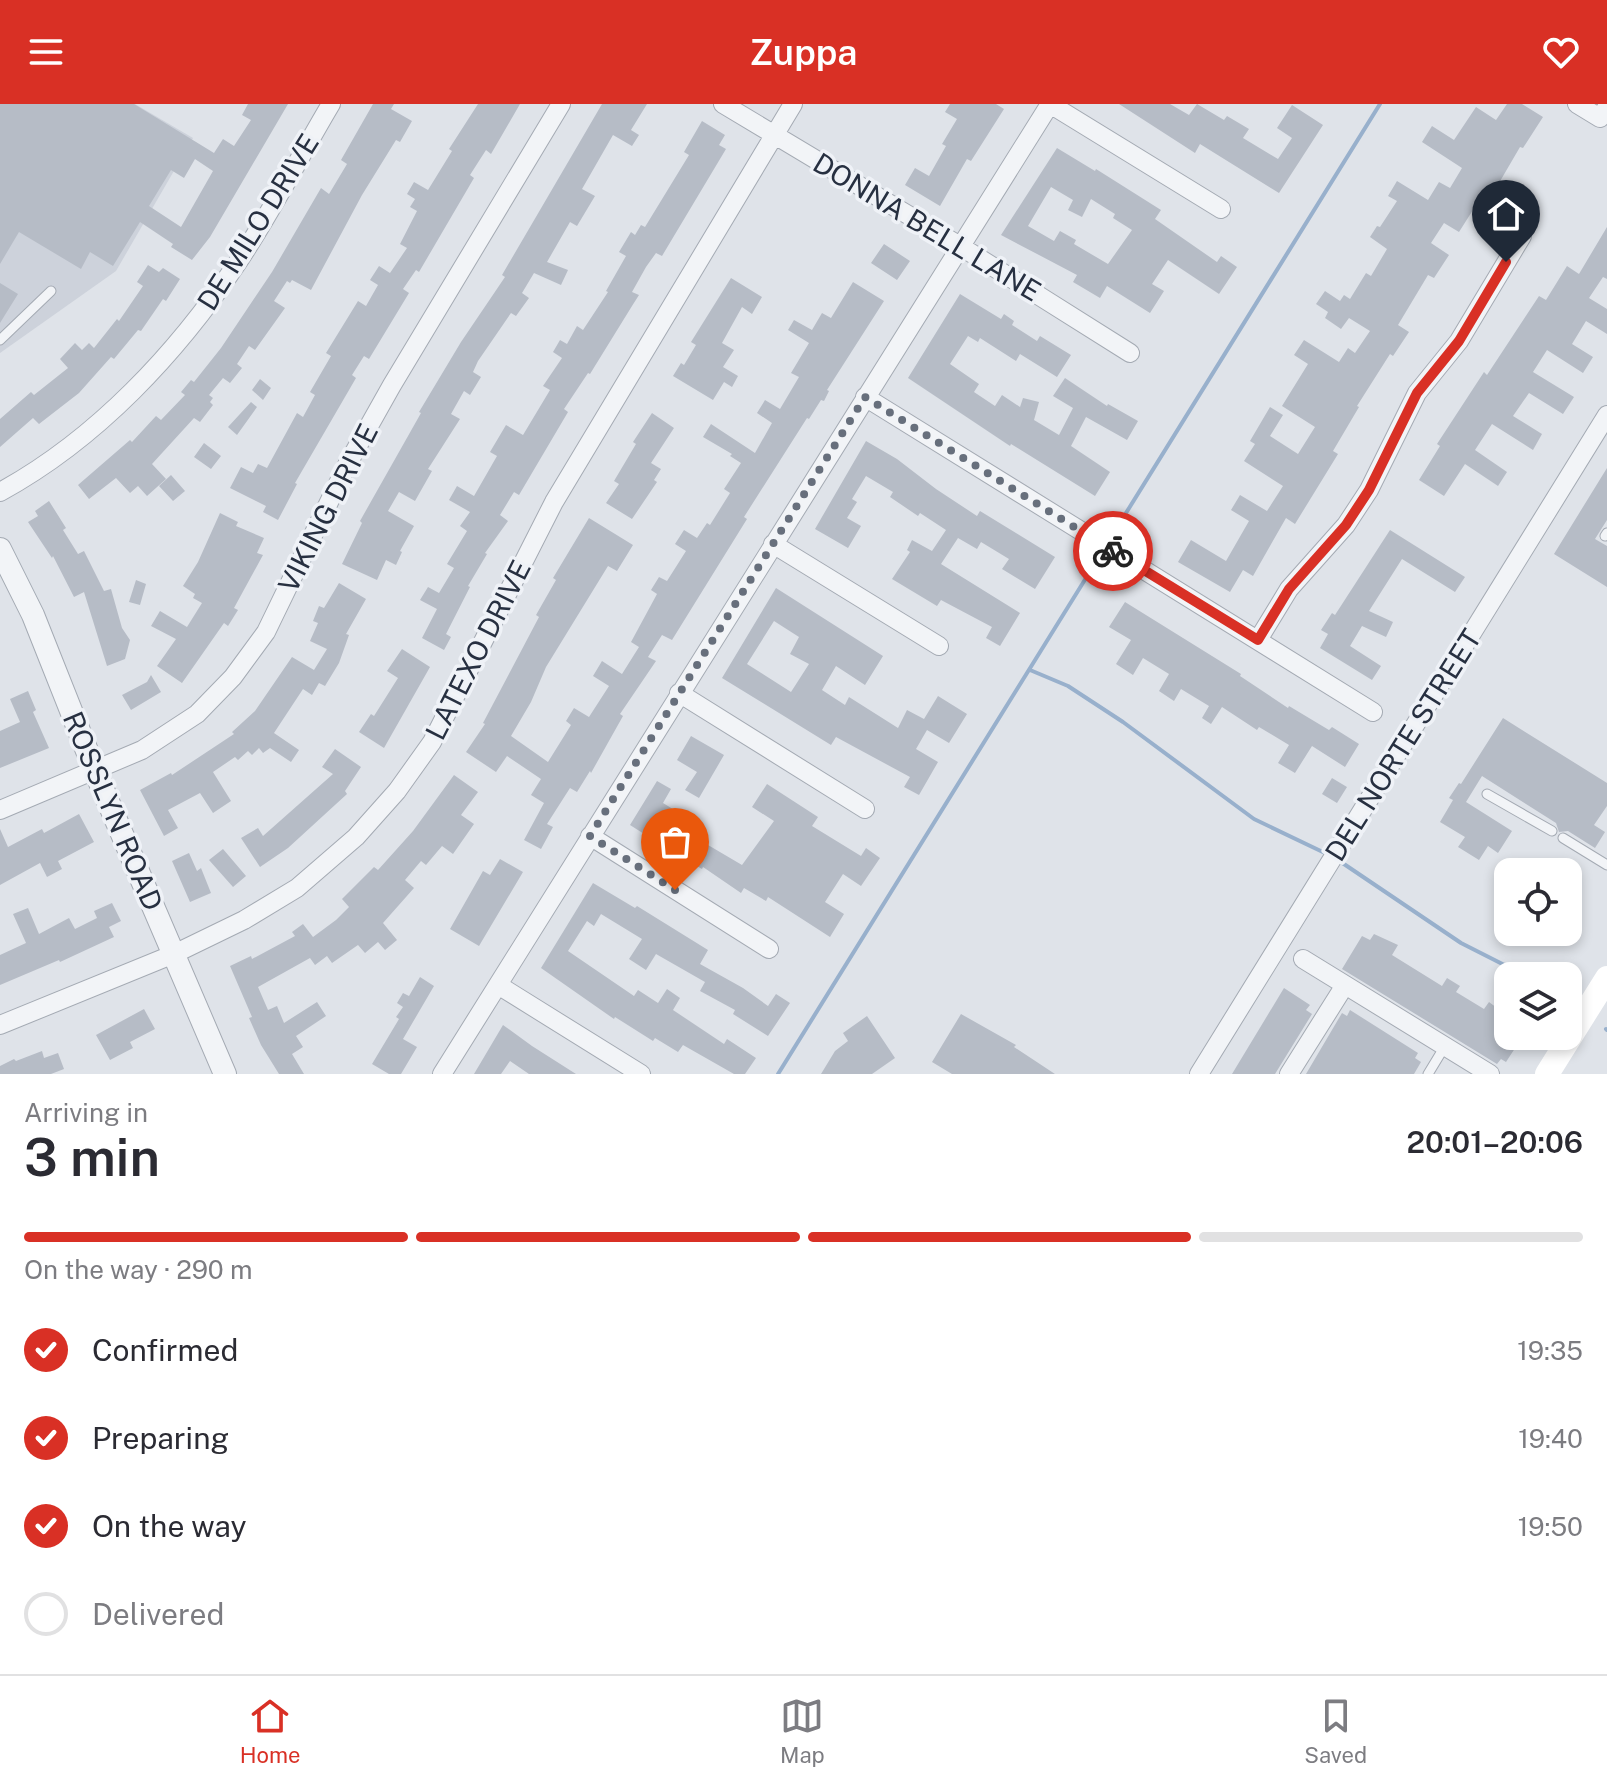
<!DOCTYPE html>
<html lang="en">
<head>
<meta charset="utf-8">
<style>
  :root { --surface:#fff; --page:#f7f7f7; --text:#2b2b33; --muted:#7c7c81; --line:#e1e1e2; --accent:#d93025 }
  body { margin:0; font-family:"Public Sans",sans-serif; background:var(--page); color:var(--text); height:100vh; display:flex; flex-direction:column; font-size:30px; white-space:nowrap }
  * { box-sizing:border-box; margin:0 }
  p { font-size:26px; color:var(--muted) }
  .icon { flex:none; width:44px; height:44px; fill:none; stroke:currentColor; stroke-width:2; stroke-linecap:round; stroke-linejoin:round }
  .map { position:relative; height:970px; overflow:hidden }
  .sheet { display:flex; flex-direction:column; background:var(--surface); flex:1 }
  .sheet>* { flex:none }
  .controls { position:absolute; left:1494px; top:754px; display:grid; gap:16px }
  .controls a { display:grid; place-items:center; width:88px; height:88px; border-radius:16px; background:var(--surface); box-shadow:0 4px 12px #0003; font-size:40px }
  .pin { position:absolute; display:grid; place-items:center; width:68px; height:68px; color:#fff; margin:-82px -34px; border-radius:50% 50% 50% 0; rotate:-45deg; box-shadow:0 0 8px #0007 }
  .pin .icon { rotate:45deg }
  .courier { position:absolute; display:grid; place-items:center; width:80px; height:80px; margin:-40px; border:6px solid #d93025; border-radius:50%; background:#fff; color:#222; box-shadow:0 2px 10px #0007 }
  .overview em { font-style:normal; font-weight:600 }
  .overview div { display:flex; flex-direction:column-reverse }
  .overview { display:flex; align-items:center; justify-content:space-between; height:136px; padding:0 24px }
  h1 { font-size:52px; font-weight:600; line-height:60px }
  .bar { display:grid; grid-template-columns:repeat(4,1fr); gap:12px 8px; align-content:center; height:96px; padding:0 24px }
  .bar i { height:10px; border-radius:6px; background:var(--line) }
  .bar .active { background:var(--accent) }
  .bar p { grid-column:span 4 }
  ol { padding:0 24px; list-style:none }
  li { display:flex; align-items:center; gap:24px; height:88px }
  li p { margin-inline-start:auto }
  li .icon { padding:8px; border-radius:50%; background:var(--accent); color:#fff; stroke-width:4 }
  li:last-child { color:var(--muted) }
  li i { width:44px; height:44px; border:4px solid var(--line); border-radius:50% }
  header { display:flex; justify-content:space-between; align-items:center; height:104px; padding:0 24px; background:var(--accent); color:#fff; font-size:36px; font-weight:600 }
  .tabs { display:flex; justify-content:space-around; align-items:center; height:112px; border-top:2px solid var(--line); background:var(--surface); font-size:22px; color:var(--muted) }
  .tabs a { display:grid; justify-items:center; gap:4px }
  .tabs .active { color:var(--accent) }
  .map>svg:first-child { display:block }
</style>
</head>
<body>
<header><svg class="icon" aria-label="menu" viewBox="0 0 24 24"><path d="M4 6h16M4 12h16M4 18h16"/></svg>Zuppa<svg class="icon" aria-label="heart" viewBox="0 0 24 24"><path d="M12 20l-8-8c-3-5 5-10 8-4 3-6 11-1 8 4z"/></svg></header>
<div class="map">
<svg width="1607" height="970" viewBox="0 0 1607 970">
  <rect width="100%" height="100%" fill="#dfe3e9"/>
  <!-- built -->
  <path fill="#cdd2db" d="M0,0h135l58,34 -77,133 -116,82z"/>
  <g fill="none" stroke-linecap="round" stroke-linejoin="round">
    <!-- stream -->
    <path stroke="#98b0cc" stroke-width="4" d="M1108,438l272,-438
      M1030,566l38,16 55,36 131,97 73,35
      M1338,756l123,83 65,33
      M1606,925l1,1
      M778,970l326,-525"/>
  </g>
  <!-- building -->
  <path fill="#b6bcc6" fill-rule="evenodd" d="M0,0h134l80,49 9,-14 11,7 17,-26 -9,-5 6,-11h40l-78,133 -18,23 -21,-13 2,-3 -33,-22 -27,44 -23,-14 -9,17 -62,-37 -19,32zM195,55l18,12 -32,56 -32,-21 22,-36 13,8z
    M373,0h21l-3,5 21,12 -12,21 -4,-2 -34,55 -51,95 -19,-10 -2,3 -3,-2 -13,20 11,7 -30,42 -6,-4 -12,18 5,4 -12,15 -7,-5 -14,17 4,3 -3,4 3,3 -13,17 -6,-4 -42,46 14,15 -19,17 -9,-10 -8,7 -14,-15 -27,21 -11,-14 52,-45 2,2 24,-26 5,4 24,-25 -4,-3 10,-12 3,2 27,-34 51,-76 49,-84 8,6 18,-30 -6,-4z
    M478,0h42l-29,50 -5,-4 -16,25 4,3 -55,94 -3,-2 -13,19 6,4 -40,66 -5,-3 -12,19 4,3 -61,105 2,1 -19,36 -15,-8 3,-6 -36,-18 11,-21 12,6 5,-9 9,4 30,-55 6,4 12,-22 -5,-3 21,-36 -5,-3 32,-52 8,5 12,-21 -8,-5 9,-14 11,7 17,-25 -7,-4 17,-33 -7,-4 5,-8 -8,-5 7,-12 14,8 24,-39 -3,-2z
    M602,0h45l-16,26 8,5 -7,11 -19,-11 -31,54 13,7 -18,30 -7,-4 -23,40 21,8 -7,15 -27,-12 -12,20 7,5 -13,18 -5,-3 -33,48 -5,11 8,5 -11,18 -6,-4 -13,23 9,5 -32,50 4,2 -17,30 -16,-9 -11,19 26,15 -14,25 2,1 -6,13 -10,-5 -9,20 -35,-16 20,-41 -2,-2 61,-108 -2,-1 42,-70 44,-65 -3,-2z
    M950,0h46l8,5 -33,52 -4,-2 -27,47 -35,-21 10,-17 14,8 17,-30 -4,-2 15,-25 -12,-7z
    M1119,0h51l19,11 8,-11 27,16 3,-4 22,13 -6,9 35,21 14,-21 -15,-10 15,-23 31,20 -44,68 -79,-49 -5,9z
    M1507,0h15l21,13 -20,31 -3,-1 -28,48 -7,-4 -26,41 -15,-9 -13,20 18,12 -15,23 -6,-3 -30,50 11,7 -16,24 -3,-2 -33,52 2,1 -26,44 5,3 -43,70 -9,-6 -33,58 -10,-6 -13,22 -52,-30 13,-22 35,21 23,-40 -18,-11 9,-15 27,16 16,-25 -39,-25 11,-17 -5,-3 20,-34 13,8 -13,21 28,18 17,-27 -33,-21 26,-42 -14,-9 10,-15 35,22 9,-14 7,5 15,-22 -21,-13 -8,11 -16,-11 3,-6 -12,-8 9,-13 15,10 4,-6 6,4 16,-26 5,3 16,-27 -17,-12 7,-11 3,1 17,-26 -9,-5 9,-15 31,19 11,-18 11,6 12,-20 -40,-26 10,-16 22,14 22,-33 20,13z
    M702,17l23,14 -6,10 7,4 -64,107 -6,-3 -10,14 -14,25 7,3 -7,11 -42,68 -2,-1 -24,36 4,3 -49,83 -5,-3 -14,23 8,6 -23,32 2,1 -19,32 2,1 -24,47 5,3 -7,13 -22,-12 15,-29 -17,-9 8,-13 11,6 15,-25 -7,-4 20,-33 -7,-5 10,-14 -21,-12 8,-14 17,10 23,-40 -7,-4 16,-27 17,10 27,-45 -7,-4 19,-28 -9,-6 7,-12 7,4 10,-18 6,4 25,-38 -2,-1 20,-35 -7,-4 12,-20 4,3 6,-10 4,2 44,-72 -5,-3z
    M1057,44l38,23 1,-2 65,41 -6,9 62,43 4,-6 16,11 -18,27 -51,-34 -16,24 12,7 -14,22 -43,-27 -7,12 -27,-16 4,-7 -76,-40zM1051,83l22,13 -5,10 14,7 9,-18 24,15 -2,4 19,12 -24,34 -34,-20 2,-4 -16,-9 -6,10 -26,-15z
    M1607,123v52l-4,-2 -14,21 18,11v25l-21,-13 -14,23 21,13 -10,16 -36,-23 -14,22 41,25 -11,17 -34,-21 -16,23 29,18 -9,16 -41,-26 -17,26 32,22 -9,14 -33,-22 -21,32 -25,-16 21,-34 -3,-2 47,-72 3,3 52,-79 7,4 21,-34 12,8z
    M884,140l26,17 -13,19 -26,-17z
    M148,161l11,7 4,-4 17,11 -14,22 -3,-2 -22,32 -3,-1 -24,29 -3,-2 -32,36 -40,31 -6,-6 -33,29v-28l31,-27 3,3 34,-27 -8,-9 15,-16 7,7 7,-7 5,5 23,-29 2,2 24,-35 -6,-4z
    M731,174l31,19 -10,17 -10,-7 -20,36 12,7 -11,17 15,9 -6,11 -8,-5 -11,18 -40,-24 8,-13 3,2 12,-20 -5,-3z
    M853,178l31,19 -57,89 2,1 -5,10 -3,-1 -12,19 -2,-1 -63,99 3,2 -75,121 -10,-5 -14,22 8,4 -36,53 3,2 -32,57 -1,-2 -13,21 -7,-4 -23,36 6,3 -12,22 -17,-9 20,-37 -13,-8 10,-16 -34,-23 -11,16 -30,-20 19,-28 -2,-1 56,-106 -3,-2 20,-35 -3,-2 36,-60 44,27 -16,26 -9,-5 -62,101 -15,35 -20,34 37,26 23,-37 -5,-4 8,-13 15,9 20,-31 -16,-10 9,-15 20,13 17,-27 -8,-5 26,-48 -6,-4 8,-13 8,4 19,-30 -11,-7 9,-14 13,8 10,-15 3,2 20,-32 -6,-4 17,-26 -11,-7 2,-2 -29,-17 8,-13 44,29 17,-30 -15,-10 8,-13 15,9 19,-32 -8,-4 18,-30 -21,-13 6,-10 18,10 10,-17 9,5z
    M0,179l18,11 -18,29z
    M960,190l41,25 3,-5 10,7 -2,4 25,16 3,-5 31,19 -14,22 -37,-23 -4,7 -36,-23 -2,4 -10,-6 -18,28 29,20 -5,8 21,14 7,-11 18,12 3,-9 16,4 -5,18 25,15 14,-27 -20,-12 12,-18 42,28 1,-2 30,17 -11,19 -41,-23 -15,29 39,26 -15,24 -84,-52 -1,2 -102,-68z
    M260,275l11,9 -8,12 -11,-10z
    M251,298l6,5 -20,28 -9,-8z
    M652,309l22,15 -23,35 10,6 -7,11 3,2 -25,37 -26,-16 13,-19 -5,-3 22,-37 -3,-2z
    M866,337l31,18 39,30 41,27 3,-5 75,46 -20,32 -33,-20 7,-10 -28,-17 -4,7 -19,-11 -17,26 79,49 -20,33 -14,-8 6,-11 -51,-27 -4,6 -45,-27 18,-27 -3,-2 5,-10 20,11 14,-21 -26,-17 -2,3 -28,-19 3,-5 -27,-16 -14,23 5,3 -10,16 14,8 -13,22 -33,-19z
    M204,339l17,13 -10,13 -17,-12z
    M1607,364v52l-12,19 12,7v41l-53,-33z
    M171,371l14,16 -12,10 -14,-15z
    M49,397l17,27 -3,2 15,24 6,-3 20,40 7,-2 11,39 8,12 -5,19 -18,7 -23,-74 -10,5 -21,-41 -1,2 -24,-36 10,-6 -3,-5z
    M220,409l18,9 -2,4 28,12 -7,15 6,2 -29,53 4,2 -10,16 -4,-3 -42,60 -25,-17 19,-27 -25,-13 9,-15 27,16 15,-24 -9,-5 2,-4 -12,-8 15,-24z
    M1390,426l75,47 -10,15 -53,-33 -33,52 24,11 -7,15 -24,-11 -12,20 31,20 -9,14 -52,-32 8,-14 -7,-4 11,-17 3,2z
    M136,476l10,4 -6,21 -11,-3z
    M339,479l27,16 -20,35 3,1 -10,28 -14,23 -6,-3 -7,12 -9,-6 -29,44 25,17 -8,12 -21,-14 -7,5 -4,-5 -7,7 -4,-4 -10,9 -3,-3 -22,15 18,29 -18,12 -13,-20 -32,17 10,18 -14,8 -24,-46 31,-17 1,2 62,-41 -2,-2 23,-21 37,-54 22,13 13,-21 -17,-8 8,-18 -5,-2 6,-15 5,2z
    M776,484l107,68 -18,29 -29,-19 -14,24 23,15 4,-8 49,31 9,-18 17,9 14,-23 29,18 -18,29 -22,-13 -11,19 22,13 -19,33 -15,-8 6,-10 -74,-40 -5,8 -109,-67zM774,517l25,16 -9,17 19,10 -18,28 -44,-28z
    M1125,498l116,72 -1,2 48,32 1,-2 40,24 3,-3 27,17 -14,23 -33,-21 -17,27 -17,-10 11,-18 -30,-18 -2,3 -35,-23 -11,17 -9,-6 7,-12 -28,-17 -7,12 -15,-10 10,-17 -26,-16 -10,17 -17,-11 15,-24 -22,-13z
    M402,545l28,18 -46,81 -25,-16 12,-18 3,2 24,-38 -11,-7z
    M151,571l10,17 -30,18 -9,-15 25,-13z
    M28,587l8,19 -3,2 16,36 -49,20v-37l20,-9 -10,-23z
    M1503,614l104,65v23l-13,19 11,7 -10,16 -27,-17 -9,1 -3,-9 -74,-47 -16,26 46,29 -14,22 -10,-7 -9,14 -21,-13 7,-10 -25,-15 13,-22 -4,-2 10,-15 2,1z
    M691,632l33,19 -25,43 -14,-8 12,-18 -20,-12z
    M335,645l26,18 -16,24 2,3 -59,54 -28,19 -19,-29 17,-10 5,8 70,-62 -11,-7z
    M454,671l24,17 -17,23 13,9 -21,30 -11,-8 -16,19 -5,-4 -16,19 9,8 -31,35 14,17 -12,10 -7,-8 -13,11 -7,-8 -26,18 -5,-7 -12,9 -5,-7 -52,29 10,23 9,-4 7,17 33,-21 9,14 -30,20 7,11 -11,7 12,20h-25l-18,-29 -12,-27 3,-1 -22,-51 21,-10 1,3 43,-23 -3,-4 11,-8 10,13 23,-17 13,-13 -7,-8 32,-32 4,3 35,-39z
    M1332,674l15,9 -10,16 -15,-9z
    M657,677l14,8 -8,14 18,11 -7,11 68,40 32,-44 -22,-14 15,-23 51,33 -6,9 49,30 5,-8 14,10 -19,28 -18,-12 -18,28 19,12 -14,23 -62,-40 -2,4 -22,-13 -3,5 -38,-26 -1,2 -31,-18 -41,-26z
    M79,710l15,28 -36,19 4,8 -15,8 -7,-14 -40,22v-56l8,18 34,-18 2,4z
    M223,745l23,27 -13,11 -24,-27z
    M189,749l8,18 4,-3 10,25 -21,9 -18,-41z
    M500,755l23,13 -44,74 -29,-17 33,-58 7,4z
    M593,779l42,25 2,-2 71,44 -8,14 43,24 25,18 8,-12 14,9 -22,33 -35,-22 2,-4 -35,-19 5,-9 -49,-28 -10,16 -17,-11 13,-20 -41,-25 -7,12 -7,-5 -19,30 66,45 4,-6 20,13 9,-14 13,9 -7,12 51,34 3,-5 29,19 -11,16h-11l-51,-29 -5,7 -23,-14 -2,3 -38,-24 -1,2 -73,-51z
    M112,799l9,18 -12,6 5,10 -54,25 -1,-2 -59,25v-30l26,-12 -13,-29 15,-6 11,26 30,-16 6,11 22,-11 -3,-7z
    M1374,830l24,11 -6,10 50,31 5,-8 13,8 -4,6 28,17 5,-7 12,9 -4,7 11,10v8h15l-17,26 -5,-3 -4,5 -155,-95 20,-33 8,4z
    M420,873l14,9 -31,53 14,8 -16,27h-12l-17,-10 27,-45 -3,-2 7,-10 -6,-4 6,-10 6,3z
    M1284,884l26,17 -4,5 6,4 -37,60h-43z
    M144,905l11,20 -25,13 3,6 -23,12 -14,-25z
    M1350,906l68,43 -3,5 6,4 -7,12h-108l36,-61 5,3z
    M961,910l55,31 -2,2 41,27h-103l-20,-12z
    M867,912l28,42 -23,16h-51l14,-23 13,-10 -5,-8z
    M503,921l29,21 44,28h-47l-19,-13 -9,13h-27z
    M42,947l2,7 14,-5 6,16 -13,5h-51v-8l14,-7 2,2z"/>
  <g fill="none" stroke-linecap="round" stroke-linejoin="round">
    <!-- service casing -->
    <g stroke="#a4aab3" stroke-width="11">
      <path id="service" d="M0,236l51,-49
        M1605,432l2,-3
        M1487,690l65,37
        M1563,734l44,27
        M1428,970l17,-28"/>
    </g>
    <!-- minor casing -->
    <g stroke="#a4aab3" stroke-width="20">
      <path id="minor" d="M723,0l237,142 170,107
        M1050,0l171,105
        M1577,0l23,14 7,-11
        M865,293l508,315
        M0,388c97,-53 177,-139 238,-230 34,-51 62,-106 93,-158
        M773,440l166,102
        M1258,536l31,-51 57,-64 23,-35 48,-97 42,-52 63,-105
        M679,589l186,116
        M0,706l142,-60 55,-36 36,-37 33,-45 81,-167 45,-80 169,-281
        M590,732l179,113
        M1303,855l187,115
        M498,881l143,89
        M0,921l174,-71 70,-34 53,-32 59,-51 41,-46 35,-49 122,-240 239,-398
        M442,970l608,-970
        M1199,970l408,-659
        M1289,970l56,-89"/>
    </g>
    <!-- tertiary casing -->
    <g stroke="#a4aab3" stroke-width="24">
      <path id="tertiary" d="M0,445l33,66 62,156 130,303"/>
    </g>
    <!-- service -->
    <use href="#service" stroke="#f2f4f7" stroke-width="9"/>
    <!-- minor -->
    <use href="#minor" stroke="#f2f4f7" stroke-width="18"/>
    <!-- tertiary -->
    <use href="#tertiary" stroke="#f2f4f7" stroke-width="22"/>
    <!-- secondary -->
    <path stroke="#fff" stroke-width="24" d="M1547,970l60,-96"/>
  </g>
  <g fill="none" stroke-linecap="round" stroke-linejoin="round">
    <!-- done -->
    <path stroke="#676f7c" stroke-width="8" stroke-dasharray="0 14.4" d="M675,786l-85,-54 275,-439 248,154"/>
    <!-- route -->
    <path stroke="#d93025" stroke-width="10" d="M1113,447l145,89 31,-51 57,-64 23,-35 48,-97 42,-52 47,-79"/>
  </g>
  <g text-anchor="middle" stroke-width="7" stroke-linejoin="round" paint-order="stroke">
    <!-- street labels -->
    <g font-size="28" fill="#273041" stroke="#eff2f7">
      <text transform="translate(258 118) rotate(-58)" y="10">DE MILO DRIVE</text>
      <text transform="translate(927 123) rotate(31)" y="10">DONNA BELL LANE</text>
      <text transform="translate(328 404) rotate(-63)" y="10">VIKING DRIVE</text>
      <text transform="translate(478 546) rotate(-63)" y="10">LATEXO DRIVE</text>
      <text transform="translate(1403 641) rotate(-58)" y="10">DEL NORTE STREET</text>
      <text transform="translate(113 707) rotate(67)" y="10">ROSSLYN ROAD</text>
    </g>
  </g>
</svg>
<div class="controls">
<a><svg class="icon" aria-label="locate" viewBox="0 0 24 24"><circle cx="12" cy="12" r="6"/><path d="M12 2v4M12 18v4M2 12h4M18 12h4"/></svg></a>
<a><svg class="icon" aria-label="layers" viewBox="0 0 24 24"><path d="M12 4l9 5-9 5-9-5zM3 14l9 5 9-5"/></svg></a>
</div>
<div class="pin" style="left:675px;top:786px;background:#ea580c"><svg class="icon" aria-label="bag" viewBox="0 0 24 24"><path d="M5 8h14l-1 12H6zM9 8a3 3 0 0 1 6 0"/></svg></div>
<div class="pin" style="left:1506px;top:158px;background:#1f2937"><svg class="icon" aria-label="home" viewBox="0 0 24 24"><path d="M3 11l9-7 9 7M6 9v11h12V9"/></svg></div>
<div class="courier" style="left:1113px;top:447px"><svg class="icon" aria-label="bike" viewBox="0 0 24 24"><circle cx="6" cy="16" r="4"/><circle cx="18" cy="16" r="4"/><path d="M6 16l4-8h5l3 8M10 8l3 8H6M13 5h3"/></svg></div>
</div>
<section class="sheet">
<div class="overview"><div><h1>3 min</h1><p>Arriving in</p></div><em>20:01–20:06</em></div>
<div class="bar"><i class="active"></i><i class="active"></i><i class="active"></i><i></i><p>On the way · 290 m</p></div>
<ol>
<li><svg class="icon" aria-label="check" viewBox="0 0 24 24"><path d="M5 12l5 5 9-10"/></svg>Confirmed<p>19:35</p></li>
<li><svg class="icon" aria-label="check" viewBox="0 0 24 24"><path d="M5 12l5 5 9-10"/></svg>Preparing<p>19:40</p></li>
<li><svg class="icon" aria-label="check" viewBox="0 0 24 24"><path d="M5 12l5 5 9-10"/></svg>On the way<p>19:50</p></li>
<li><i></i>Delivered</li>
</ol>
</section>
<nav class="tabs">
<a class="active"><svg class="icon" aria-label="home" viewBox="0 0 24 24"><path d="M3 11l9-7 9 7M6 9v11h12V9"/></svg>Home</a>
<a><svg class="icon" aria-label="map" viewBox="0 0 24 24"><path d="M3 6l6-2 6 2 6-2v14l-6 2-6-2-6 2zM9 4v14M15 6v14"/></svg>Map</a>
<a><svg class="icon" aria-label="saved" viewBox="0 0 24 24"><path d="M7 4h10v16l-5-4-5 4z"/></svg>Saved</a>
</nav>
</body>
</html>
